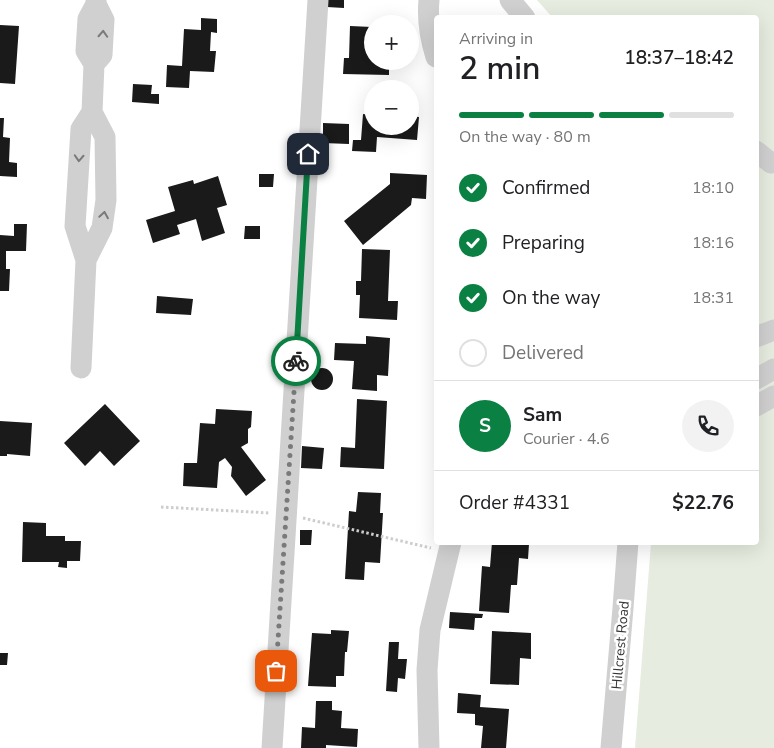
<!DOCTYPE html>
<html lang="en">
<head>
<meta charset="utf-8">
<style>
  :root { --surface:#fff; --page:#f2f2f2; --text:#202124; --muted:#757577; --line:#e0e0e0; --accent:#0b8043 }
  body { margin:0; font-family:"Nunito Sans",sans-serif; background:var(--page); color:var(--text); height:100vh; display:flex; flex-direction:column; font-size:19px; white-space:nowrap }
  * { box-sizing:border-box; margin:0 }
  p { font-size:16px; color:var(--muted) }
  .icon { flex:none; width:28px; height:28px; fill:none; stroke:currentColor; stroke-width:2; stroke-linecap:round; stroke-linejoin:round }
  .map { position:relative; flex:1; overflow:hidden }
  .side { position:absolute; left:434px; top:15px; width:325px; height:530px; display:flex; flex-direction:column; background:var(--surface); border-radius:5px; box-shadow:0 5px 20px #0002 }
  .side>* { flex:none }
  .tools { position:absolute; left:364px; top:15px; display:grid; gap:10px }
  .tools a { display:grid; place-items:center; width:55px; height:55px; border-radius:50%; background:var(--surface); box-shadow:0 5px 20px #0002; font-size:25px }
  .pin { position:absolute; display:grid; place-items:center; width:42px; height:42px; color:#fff; margin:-21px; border-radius:10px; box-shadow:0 2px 8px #0006 }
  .courier { position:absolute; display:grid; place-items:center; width:50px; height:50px; margin:-25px; border:4px solid #0b8043; border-radius:50%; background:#fff; color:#222; box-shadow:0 1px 6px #0007 }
  .overview em { font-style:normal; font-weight:600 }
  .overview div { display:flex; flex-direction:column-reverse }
  .overview { display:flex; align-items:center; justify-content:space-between; height:85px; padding:0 25px }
  h1 { font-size:32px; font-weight:600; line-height:38px }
  .bar { display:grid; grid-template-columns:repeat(4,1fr); gap:8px 5px; align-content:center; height:60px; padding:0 25px }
  .bar i { height:6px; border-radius:4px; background:var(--line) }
  .bar .active { background:var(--accent) }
  .bar p { grid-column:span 4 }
  .line { display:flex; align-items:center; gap:12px; padding:0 25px; border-top:1px solid var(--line) }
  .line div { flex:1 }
  .round { display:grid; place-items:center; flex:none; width:52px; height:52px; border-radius:26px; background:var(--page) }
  ol { padding:0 25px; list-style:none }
  li { display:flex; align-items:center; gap:15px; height:55px }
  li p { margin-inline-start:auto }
  li .icon { padding:5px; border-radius:50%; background:var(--accent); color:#fff; stroke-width:4 }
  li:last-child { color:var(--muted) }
  li i { width:28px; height:28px; border:2px solid var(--line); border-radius:50% }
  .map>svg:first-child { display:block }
</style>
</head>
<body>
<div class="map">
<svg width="774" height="748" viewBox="0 0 774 748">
  <rect width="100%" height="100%" fill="#fff"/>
  <!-- green -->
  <path fill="#e6ecdf" d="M537,0h237v748h-139l16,-205 105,-1v-524l-204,-1z"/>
  <!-- building -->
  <path fill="#1a1a1a" d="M328,0h16v8l-17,-1z
    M201,18l16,1v14l-6,-1 -1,19h6l-2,21 -24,-1 -1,17 -23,-1 1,-22 15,1 2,-37 17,1z
    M0,25l19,1 -4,58 -15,-1z
    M350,26l22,1v34h17v14l-46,-1 1,-16h5z
    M133,84l19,1 -1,9h8v10l-27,-2z
    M363,114l9,1v11h38v-10l9,1 -2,23 -40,-3 -1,15 -24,-1 1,-11h8z
    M0,118h4l-1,19 7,1 -1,24 8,1v14l-17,-1z
    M323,123l26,1v20l-26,-1z
    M390,173l37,2 -1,24 -14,-1 -1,7 -48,40 -19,-24 46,-37z
    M259,174h15l-1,13h-14z
    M218,176l9,29 -10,3 8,25 -23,8 -6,-22 -19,6 3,9 -27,9 -7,-23 29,-9 -7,-24 25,-7 1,4z
    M14,224h13l-1,27h-20v18h4l-1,22h-9v-56l14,1z
    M245,226h15v13h-16z
    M362,249l28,1 -2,51h10l-1,19 -38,-2 1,-23h-4v-14h5z
    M157,296l36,3 -2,16 -35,-2z
    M366,336l24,2 -2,38 -11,-1v16l-25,-2 2,-28 -20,-1 1,-17 31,1z
    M311 379a11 11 0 1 1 22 0a11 11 0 1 1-22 0Z
    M357,399l30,2 -3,68 -44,-2 1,-20 14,1z
    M105,404l35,37 -26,25 -14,-15 -15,15 -21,-23z
    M216,409l36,2 -1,16 -3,2v14l-7,4 25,33 -20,16 -15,-20 1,-9 -7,-9 -6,4 -2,26 -34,-2 1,-23h13l3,-40 15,1z
    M0,421l32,2 -2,33 -23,-2v2h-7z
    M302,446l22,2 -2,21 -21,-1z
    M358,492l23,1 -1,20h3l-3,50 -15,-1 -1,18 -19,-1 4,-68 7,1z
    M23,522l23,1v13h19v5h16l-1,20h-13v7l-9,-1 1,-5h-37z
    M300,530h12l-1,15h-11z
    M492,542l37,2 -1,15 -9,-1 -2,27h-6l-2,28 -30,-2 3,-45 8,1z
    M450,612l33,2 -1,4h-7l-1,12 -25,-2z
    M331,630l18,1 -2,21h-2l-1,24h-8v11l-28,-1 4,-53 19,1z
    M492,631l39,2v26l-11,-1 -1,27 -29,-1z
    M389,642h10l-1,17h9l-2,20 -7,-1 -1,14 -11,-1z
    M0,653h8l-1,12h-7z
    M458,693l23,2 -1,12 29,2 -3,39h-25l2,-22 -8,-1v-11l-18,-1z
    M316,701h16v9l10,1 -1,17 17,1 -1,18 -31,-2v3h-25l1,-21 13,1z"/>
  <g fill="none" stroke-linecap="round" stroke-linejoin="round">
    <!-- path -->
    <path stroke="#cdcdcd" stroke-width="3" stroke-dasharray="2.5 2.5" stroke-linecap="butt" d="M161,507l109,6
      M303,518l128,30"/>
    <!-- minor -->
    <path stroke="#d0d0d0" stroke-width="21" d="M429,0c-2,20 1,38 7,57
      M510,0l15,18
      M94,64l8,-9 2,-35 -8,-16
      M756,151l15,12 3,-1
      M86,260l16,-32 4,-28 -1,-63 -13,-25 2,-48 -8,-13 2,-32 8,-15v-4
      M756,337l18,-7
      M81,368l5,-108 -11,-34 6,-97 11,-17
      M756,379l18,-10
      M756,406l18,-10
      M272,748l46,-748
      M429,748l-2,-78 3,-40 21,-88
      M611,748l12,-140 5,-66"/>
  </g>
  <!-- one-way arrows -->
  <defs><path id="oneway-chevron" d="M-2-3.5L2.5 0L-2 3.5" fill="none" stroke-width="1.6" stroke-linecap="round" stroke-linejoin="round" transform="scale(1.25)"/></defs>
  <g stroke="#7a7a7a">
    <use href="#oneway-chevron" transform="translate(103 34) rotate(-87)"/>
    <use href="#oneway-chevron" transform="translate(79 158) rotate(93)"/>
    <use href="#oneway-chevron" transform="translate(104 215) rotate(-81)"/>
  </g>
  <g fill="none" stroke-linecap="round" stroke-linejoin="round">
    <!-- done -->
    <path stroke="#7a7a7a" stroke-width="5" stroke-dasharray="0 9" d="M276,671l20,-310"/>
    <!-- route -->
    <path stroke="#0b8043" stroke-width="6" d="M296,361l12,-207"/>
  </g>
  <g text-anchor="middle" stroke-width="5" stroke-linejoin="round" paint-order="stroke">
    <!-- street labels -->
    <g font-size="14" fill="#333" stroke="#fff">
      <text transform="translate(620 645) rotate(-85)" y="5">Hillcrest Road</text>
    </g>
  </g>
</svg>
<div class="tools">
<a>+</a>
<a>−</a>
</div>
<div class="pin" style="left:276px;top:671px;background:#ea580c"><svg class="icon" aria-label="bag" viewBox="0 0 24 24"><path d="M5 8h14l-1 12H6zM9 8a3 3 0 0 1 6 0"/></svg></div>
<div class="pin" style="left:308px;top:154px;background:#1f2937"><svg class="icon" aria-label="home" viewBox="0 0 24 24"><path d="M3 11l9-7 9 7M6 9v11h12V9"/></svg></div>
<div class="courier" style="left:296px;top:361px"><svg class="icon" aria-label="bike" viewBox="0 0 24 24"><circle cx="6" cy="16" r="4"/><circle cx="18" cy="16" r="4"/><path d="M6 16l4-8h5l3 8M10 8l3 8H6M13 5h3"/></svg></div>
<section class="side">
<div class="overview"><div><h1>2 min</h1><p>Arriving in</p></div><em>18:37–18:42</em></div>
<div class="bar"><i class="active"></i><i class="active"></i><i class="active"></i><i></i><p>On the way · 80 m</p></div>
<ol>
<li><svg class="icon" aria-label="check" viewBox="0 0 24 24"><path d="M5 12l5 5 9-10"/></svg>Confirmed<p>18:10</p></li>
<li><svg class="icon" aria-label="check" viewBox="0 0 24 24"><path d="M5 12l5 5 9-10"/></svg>Preparing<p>18:16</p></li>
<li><svg class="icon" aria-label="check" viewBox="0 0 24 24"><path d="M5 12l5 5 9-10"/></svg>On the way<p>18:31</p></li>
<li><i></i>Delivered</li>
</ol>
<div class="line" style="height:90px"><b class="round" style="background:var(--accent);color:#fff">S</b><div><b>Sam</b><p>Courier · 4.6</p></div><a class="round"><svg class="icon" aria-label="phone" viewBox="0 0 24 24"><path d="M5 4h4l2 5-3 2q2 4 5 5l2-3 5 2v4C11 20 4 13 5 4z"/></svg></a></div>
<div class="line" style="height:65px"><div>Order #4331</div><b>$22.76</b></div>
</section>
</div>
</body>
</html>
